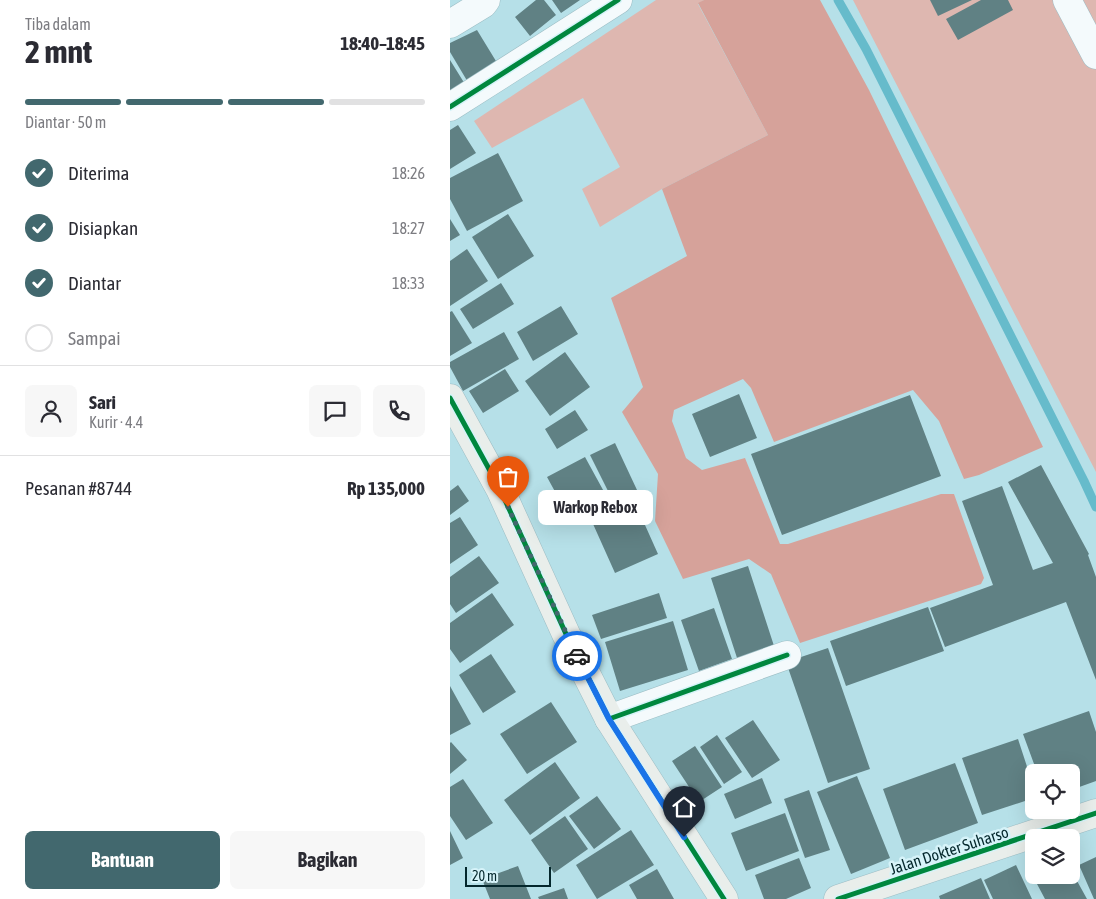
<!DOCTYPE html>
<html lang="id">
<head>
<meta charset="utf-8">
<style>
  :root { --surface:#fff; --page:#f7f7f7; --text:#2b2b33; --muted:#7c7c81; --line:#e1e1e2; --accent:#42686e }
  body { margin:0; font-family:"Asap Condensed",sans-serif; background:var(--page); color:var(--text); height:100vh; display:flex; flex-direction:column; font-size:19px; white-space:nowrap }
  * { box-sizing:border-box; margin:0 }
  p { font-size:16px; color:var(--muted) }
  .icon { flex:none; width:28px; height:28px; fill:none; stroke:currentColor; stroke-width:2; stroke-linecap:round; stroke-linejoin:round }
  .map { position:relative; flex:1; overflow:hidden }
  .sheet { display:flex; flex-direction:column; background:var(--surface); width:450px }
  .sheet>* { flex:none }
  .buttons { position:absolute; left:575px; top:764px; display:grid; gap:10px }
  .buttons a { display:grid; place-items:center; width:55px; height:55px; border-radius:8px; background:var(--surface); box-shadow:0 5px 20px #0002; font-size:25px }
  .scale { position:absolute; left:15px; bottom:12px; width:86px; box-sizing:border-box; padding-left:5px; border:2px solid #04272c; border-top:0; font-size:14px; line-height:18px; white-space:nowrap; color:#04272c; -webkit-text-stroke:4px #d6f3f9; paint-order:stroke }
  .pin { position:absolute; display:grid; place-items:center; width:42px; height:42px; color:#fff; margin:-51px -21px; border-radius:50% 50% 50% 0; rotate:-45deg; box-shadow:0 0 5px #0007 }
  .pin .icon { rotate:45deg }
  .courier { position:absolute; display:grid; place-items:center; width:50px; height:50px; margin:-25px; border:4px solid #1a73e8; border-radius:50%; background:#fff; color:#222; box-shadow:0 1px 6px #0007 }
  .bubble { position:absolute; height:35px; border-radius:8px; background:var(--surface); box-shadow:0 5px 20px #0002; font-size:16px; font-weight:700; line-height:35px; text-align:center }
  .head em { font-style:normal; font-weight:700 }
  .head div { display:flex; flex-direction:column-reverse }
  .head { display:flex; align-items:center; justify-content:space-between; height:85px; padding:0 25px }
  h1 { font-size:32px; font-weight:700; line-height:38px }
  .bar { display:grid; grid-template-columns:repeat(4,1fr); gap:8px 5px; align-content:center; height:60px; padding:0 25px }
  .bar i { height:6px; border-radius:4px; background:var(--line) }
  .bar .selected { background:var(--accent) }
  .bar p { grid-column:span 4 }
  .line { display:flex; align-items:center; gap:12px; padding:0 25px; border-top:1px solid var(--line) }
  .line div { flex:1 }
  .round { display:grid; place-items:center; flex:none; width:52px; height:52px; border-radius:8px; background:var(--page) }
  ol { padding:0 25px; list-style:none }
  li { display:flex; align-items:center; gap:15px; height:55px }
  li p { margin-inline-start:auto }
  li .icon { padding:5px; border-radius:50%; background:var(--accent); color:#fff; stroke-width:4 }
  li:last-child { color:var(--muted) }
  li i { width:28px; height:28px; border:2px solid var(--line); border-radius:50% }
  .button { display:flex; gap:10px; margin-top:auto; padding:10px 25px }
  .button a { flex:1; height:58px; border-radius:8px; background:var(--accent); color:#fff; font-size:20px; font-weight:700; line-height:58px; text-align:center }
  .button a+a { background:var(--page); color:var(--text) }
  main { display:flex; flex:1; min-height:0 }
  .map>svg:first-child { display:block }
</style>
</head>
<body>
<main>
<section class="sheet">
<div class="head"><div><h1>2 mnt</h1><p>Tiba dalam</p></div><em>18:40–18:45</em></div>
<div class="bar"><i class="selected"></i><i class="selected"></i><i class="selected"></i><i></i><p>Diantar · 50 m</p></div>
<ol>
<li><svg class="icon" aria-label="check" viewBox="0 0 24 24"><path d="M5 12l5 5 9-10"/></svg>Diterima<p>18:26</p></li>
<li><svg class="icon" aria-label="check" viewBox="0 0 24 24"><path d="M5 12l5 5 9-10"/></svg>Disiapkan<p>18:27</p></li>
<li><svg class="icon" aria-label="check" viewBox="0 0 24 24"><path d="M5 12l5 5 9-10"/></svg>Diantar<p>18:33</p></li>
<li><i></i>Sampai</li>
</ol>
<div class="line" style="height:90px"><a class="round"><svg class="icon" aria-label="person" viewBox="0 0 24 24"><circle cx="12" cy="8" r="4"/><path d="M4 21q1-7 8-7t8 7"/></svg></a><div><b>Sari</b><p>Kurir · 4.4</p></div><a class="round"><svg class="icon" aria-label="chat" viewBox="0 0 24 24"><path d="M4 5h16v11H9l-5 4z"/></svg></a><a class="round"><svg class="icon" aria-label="phone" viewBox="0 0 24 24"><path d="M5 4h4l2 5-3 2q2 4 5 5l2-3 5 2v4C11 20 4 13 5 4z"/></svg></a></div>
<div class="line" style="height:65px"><div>Pesanan #8744</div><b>Rp 135,000</b></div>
<div class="button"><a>Bantuan</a><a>Bagikan</a></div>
</section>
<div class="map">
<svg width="646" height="899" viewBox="0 0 646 899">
  <rect width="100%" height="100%" fill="#b6e0e8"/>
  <!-- green -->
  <path fill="#deb7b0" d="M206,0h48l-6,4 70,131 -106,54 -62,38 -18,-38 38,-22 -37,-69 -91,50 -18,-27z
    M403,0h243v472z"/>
  <!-- forest -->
  <path fill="#d6a29a" d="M254,0h116l49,90 174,357 -64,28 -15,4 -25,-58 -26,-31 -139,52 -23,-54 -8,-9 -69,31 -2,11 14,37 16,12 43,-12 35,86h8l153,-50h13l30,84 -3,6 -181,59 -29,-69 -22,-15 -66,20 -28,-58 3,-47 -36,-62 21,-25 -32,-89 76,-42 -25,-67 106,-54 -70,-132z"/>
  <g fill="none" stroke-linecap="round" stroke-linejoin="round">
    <!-- stream -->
    <path stroke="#66bbcb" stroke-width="9" d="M388,0l28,49 218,432 12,26"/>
  </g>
  <!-- building -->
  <path fill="#608184" d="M86,0h8l12,15 -26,21 -15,-19z
    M102,0h28l-19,13z
    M480,0h42l-34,16z
    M531,0h27l5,10 -55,30 -12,-21z
    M27,30l22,36 -30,18 -19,-32v-9z
    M0,60l18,29 -18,11z
    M8,125l18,28 -26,16v-39z
    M48,153l25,48 -56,30 -17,-32v-21z
    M58,214l26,42 -36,23 -26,-42z
    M0,219l10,16 -10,6z
    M17,249l21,32 -38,25v-45z
    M51,283l13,21 -41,25 -13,-20z
    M111,306l17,28 -45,27 -16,-29z
    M2,311l20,32 -22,13v-44z
    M54,332l15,27 -56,32 -13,-24v-5z
    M115,352l25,35 -40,29 -25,-35z
    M55,369l14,22 -36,22 -14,-22z
    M289,394l18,44 -47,19 -18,-43z
    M460,395l31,81 -159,59 -31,-81z
    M125,410l13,20 -31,19 -12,-20z
    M165,443l22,47 -24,11 -23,-46z
    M135,457l23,42 -38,20 -23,-42z
    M591,465l48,89 -1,1 8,22v103l-30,-78 -121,45 -15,-39 63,-23 -31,-84 40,-15 31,84 20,-7 -45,-81z
    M8,485l11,16 -19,14v-24z
    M182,496l26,58 -43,19 -26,-58z
    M10,517l18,28 -28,19v-41z
    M29,556l20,27 -43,30 -6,-9v-27z
    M298,566l27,83 -37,12 -27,-83z
    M42,593l22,32 -54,38 -10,-14v-26z
    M209,593l8,25 -66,21 -9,-24z
    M478,607l16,44 -98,35 -16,-45z
    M264,608l18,51 -33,12 -18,-51z
    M223,621l15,49 -68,21 -15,-49z
    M378,648l42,121 -42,14 -42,-121z
    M41,654l25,38 -33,21 -24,-38z
    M0,686l21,38 -21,11z
    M101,702l26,40 -50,32 -27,-40z
    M639,711l7,21v49l-25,9v-18h-34l-14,-38z
    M303,720l27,40 -28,18 -27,-40z
    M267,735l25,37 -18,12 -24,-37z
    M568,739l16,49v10l-52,17 -20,-57z
    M1,742l16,18 -17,14v-31z
    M245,746l27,41 -23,15 -27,-41z
    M105,762l25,36 -50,37 -26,-35z
    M505,763l23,60 -73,27 -22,-61z
    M407,776l33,82 -39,16 -34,-82z
    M312,778l10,25 -37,16 -11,-25z
    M13,779l30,44 -27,17 -16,-24v-29z
    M359,790l21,60 -25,8 -21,-59z
    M147,796l24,33 -27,20 -25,-33z
    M335,813l14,38 -53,20 -15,-38z
    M115,816l23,33 -34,24 -23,-33z
    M181,830l23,35 -57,34 -21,-34z
    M0,831l13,27 -13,7z
    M646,857v42h-2l-15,-34z
    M349,858l12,30 -25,11h-22l-9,-24z
    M566,865l16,34h-39l-9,-19z
    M68,866l13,33h-41l-8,-20z
    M584,867v8h37v-5l16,29h-42l-16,-30z
    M207,869l17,30h-37l-8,-14z
    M531,878l9,21h-50l-1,-3z
    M114,888l4,11h-29l-1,-2z"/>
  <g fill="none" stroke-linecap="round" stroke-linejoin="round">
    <!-- street casing -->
    <g stroke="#9cbdc4" stroke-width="29">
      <path id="street" d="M617,0l29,55
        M0,24l33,-20 3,-4
        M0,107l168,-107
        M159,719l178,-64"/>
    </g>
    <!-- secondary casing -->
    <g stroke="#9cbdc4" stroke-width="29">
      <path id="secondary" d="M0,398l50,91 66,145 43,85 115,180
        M388,899l258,-86"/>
    </g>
    <!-- street -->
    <use href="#street" stroke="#f4fafc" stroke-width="28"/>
    <!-- secondary -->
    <use href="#secondary" stroke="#e9eeeb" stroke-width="28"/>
    <!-- cycleway casing -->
    <g stroke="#d6f3f9" stroke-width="8">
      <path id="cycleway" d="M0,107l168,-107
        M0,398l50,91 66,145 43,85 115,180
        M159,719l178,-64
        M388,899l258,-86"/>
    </g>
    <!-- cycleway -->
    <use href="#cycleway" stroke="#00873e" stroke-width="5"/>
  </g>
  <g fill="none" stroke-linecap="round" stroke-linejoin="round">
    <!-- done -->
    <path stroke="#42686e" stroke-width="5" stroke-dasharray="0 9" d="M58,507l69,149"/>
    <!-- route -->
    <path stroke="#1a73e8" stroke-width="6" d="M127,656l32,63 75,118"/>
  </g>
  <g text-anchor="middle" stroke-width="5" stroke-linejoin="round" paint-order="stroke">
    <!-- street labels -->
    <g font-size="16" fill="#04272c" stroke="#d6f3f9">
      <text transform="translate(499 850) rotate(-18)" y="6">Jalan Dokter Suharso</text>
    </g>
  </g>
</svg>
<div class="buttons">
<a><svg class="icon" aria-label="locate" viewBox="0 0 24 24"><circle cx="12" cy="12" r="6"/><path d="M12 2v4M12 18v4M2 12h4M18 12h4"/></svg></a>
<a><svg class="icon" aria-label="layers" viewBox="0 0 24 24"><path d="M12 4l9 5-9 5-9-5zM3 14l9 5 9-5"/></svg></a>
</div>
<div class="scale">20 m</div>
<div class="pin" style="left:58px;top:507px;background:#ea580c"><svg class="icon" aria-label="bag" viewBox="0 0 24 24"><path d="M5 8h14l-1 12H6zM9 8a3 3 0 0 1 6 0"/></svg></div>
<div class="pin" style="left:234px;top:837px;background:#1f2937"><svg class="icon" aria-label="home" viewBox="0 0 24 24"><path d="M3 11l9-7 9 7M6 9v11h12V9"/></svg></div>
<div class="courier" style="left:127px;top:656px"><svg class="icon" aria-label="car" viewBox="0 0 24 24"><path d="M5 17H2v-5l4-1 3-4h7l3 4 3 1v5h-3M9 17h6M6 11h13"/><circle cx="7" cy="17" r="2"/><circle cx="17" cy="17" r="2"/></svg></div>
<div class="bubble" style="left:88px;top:490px;width:115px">Warkop Rebox</div>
</div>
</main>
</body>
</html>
